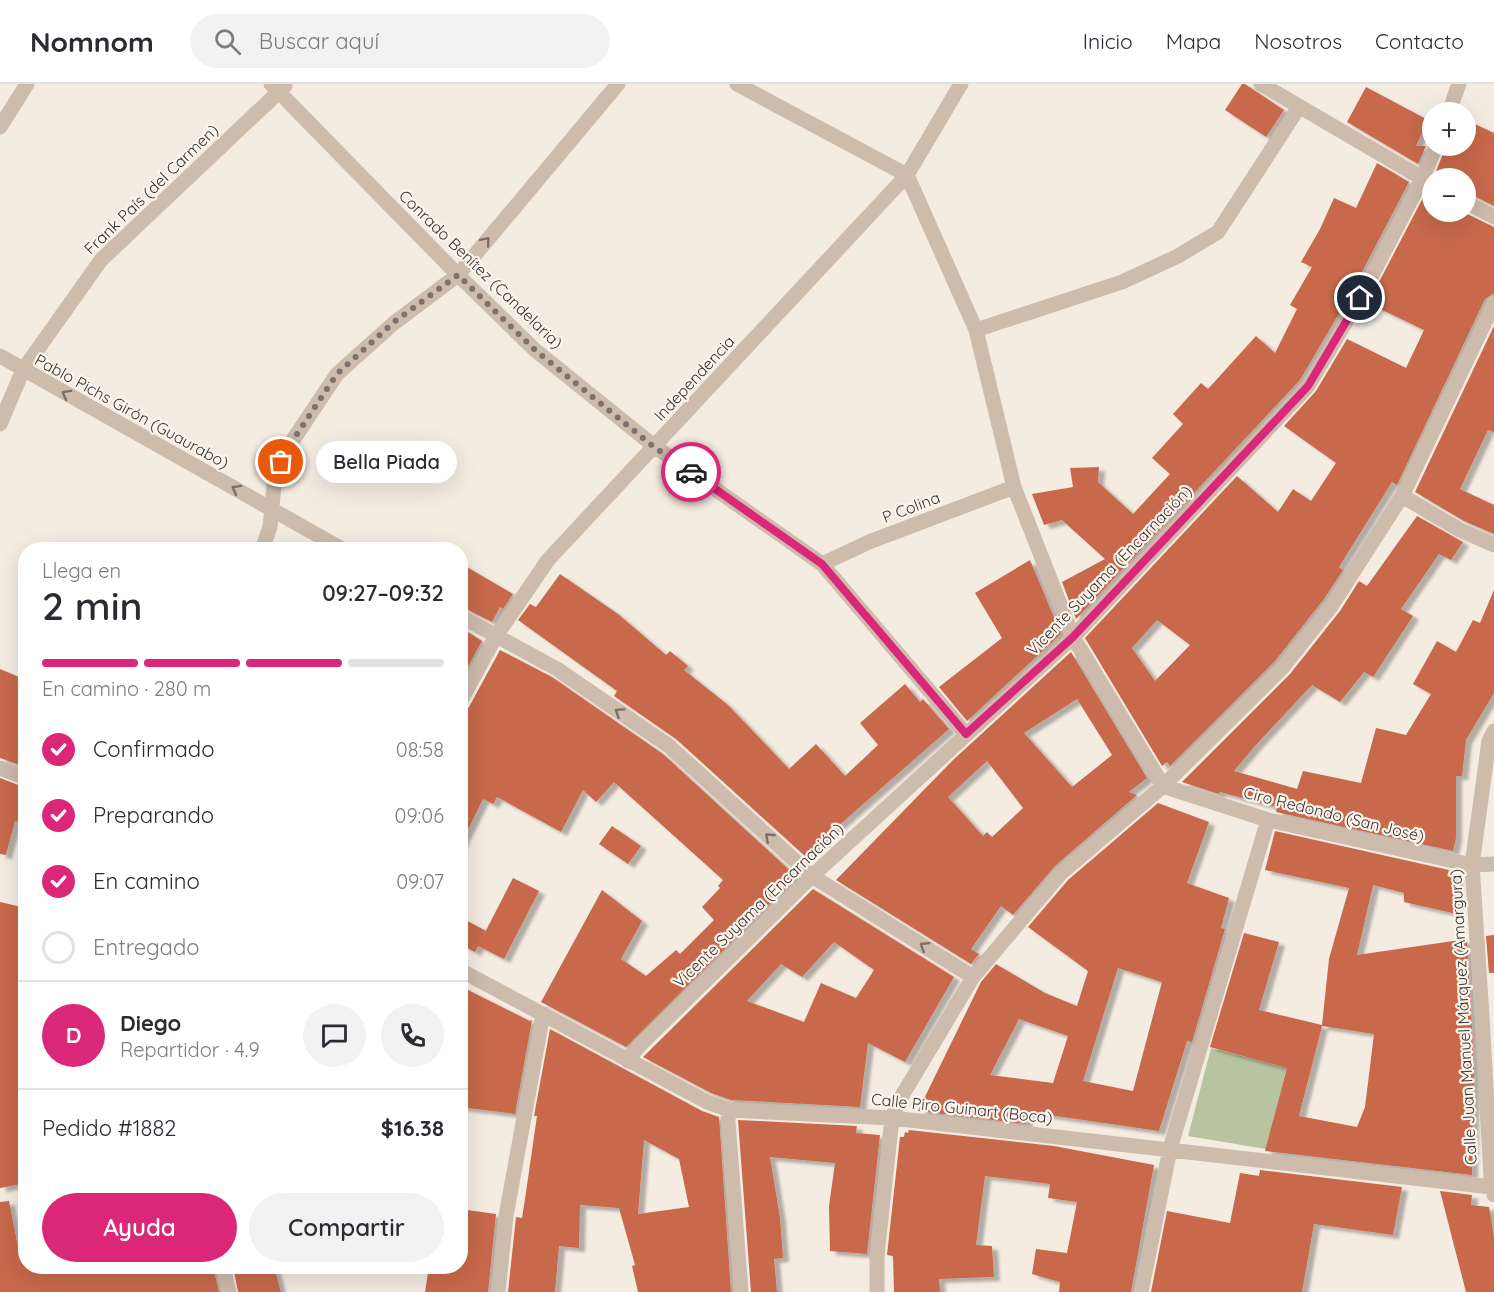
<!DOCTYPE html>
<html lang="es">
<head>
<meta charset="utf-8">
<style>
  :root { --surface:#fff; --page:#f2f2f3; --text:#2b2b33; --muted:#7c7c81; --line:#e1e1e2; --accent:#db2777 }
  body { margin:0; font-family:Quicksand,sans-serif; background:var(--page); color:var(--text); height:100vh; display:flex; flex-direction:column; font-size:22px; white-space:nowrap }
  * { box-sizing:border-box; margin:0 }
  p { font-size:20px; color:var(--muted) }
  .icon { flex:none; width:33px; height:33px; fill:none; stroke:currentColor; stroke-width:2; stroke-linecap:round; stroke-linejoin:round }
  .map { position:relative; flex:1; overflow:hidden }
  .drawer { position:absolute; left:18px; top:458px; width:450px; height:732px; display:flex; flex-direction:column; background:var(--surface); border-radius:24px; box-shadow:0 6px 24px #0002 }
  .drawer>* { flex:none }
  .fabs { position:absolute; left:1422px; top:18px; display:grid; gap:12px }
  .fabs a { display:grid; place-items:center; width:54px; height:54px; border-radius:50%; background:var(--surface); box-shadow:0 6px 24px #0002; font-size:30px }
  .pin { position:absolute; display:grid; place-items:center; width:51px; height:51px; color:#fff; margin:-26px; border:3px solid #fff; border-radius:50%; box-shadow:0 2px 6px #0007 }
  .courier { position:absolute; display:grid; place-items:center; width:60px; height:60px; margin:-30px; border:4px solid #db2777; border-radius:50%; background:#fff; color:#222; box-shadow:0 2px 8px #0007 }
  .bubble { position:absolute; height:42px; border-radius:21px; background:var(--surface); box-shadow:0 6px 24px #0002; font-size:20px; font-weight:600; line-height:42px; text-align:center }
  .overview em { font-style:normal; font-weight:600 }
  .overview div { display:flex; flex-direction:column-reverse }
  .overview { display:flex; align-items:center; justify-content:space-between; height:102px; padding:0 24px }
  h1 { font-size:39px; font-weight:600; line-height:45px }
  .bar { display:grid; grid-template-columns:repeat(4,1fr); gap:9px 6px; align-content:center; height:72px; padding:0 24px }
  .bar i { height:8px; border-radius:4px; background:var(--line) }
  .bar .selected { background:var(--accent) }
  .bar p { grid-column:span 4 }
  .line { display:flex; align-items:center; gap:15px; padding:0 24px; border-top:2px solid var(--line) }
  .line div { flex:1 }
  .round { display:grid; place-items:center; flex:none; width:63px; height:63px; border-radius:32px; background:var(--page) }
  ol { padding:0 24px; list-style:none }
  li { display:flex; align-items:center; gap:18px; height:66px }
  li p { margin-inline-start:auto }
  li .icon { padding:6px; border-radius:50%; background:var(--accent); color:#fff; stroke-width:4 }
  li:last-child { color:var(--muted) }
  li i { width:33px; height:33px; border:3px solid var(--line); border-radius:50% }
  .cta { display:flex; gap:12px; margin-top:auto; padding:12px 24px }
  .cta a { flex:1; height:69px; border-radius:36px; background:var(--accent); color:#fff; font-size:24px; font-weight:600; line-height:69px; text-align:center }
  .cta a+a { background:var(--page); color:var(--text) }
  header { display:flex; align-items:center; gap:36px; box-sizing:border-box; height:84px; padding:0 30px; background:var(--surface); border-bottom:2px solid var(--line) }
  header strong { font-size:28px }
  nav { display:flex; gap:33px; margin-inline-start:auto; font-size:21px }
  .search { width:420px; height:54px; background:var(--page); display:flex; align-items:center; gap:15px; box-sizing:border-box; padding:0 21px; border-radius:33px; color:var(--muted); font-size:22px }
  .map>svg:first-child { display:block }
</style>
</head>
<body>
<header>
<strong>Nomnom</strong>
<div class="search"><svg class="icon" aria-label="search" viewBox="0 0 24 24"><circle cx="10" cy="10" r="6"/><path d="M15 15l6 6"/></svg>Buscar aquí</div>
<nav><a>Inicio</a><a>Mapa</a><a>Nosotros</a><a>Contacto</a></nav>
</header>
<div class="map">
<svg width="1494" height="1208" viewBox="0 0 1494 1208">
  <defs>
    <filter id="shadow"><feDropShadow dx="6" dy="4" stdDeviation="1.5" flood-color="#0004"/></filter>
  </defs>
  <rect width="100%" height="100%" fill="#f4ebe1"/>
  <!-- green -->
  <path fill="#b8c4a0" d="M1211,964l76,20 -21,81 -78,-13z"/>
  <!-- building -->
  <path fill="#c8694b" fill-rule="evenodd" filter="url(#shadow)" d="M1242,0h3l39,26 -18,27 -41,-27z
    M1366,3l62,33 -12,26h10l-8,18 -71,-42z
    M1466,36l28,13v73l-28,-14v-14h-26l-5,-4 11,-28h20z
    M1377,79l32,19 -58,111 -51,87 -224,239 -14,-37 43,-23 -43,-39 -18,5 -12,-31 41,-7 -3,-19 29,-1 -1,15 35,32 37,-40 -18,-16 31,-34 -10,-10 28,-31 7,6 48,-53 19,17 22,-44 -7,-4 22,-38 -11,-5 19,-33 14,-31 22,10z
    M1426,108l6,2v18h31l31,15v66l-9,6 -88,186 -5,-3 -53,85 4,3 -19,29 -49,62 -105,105 -3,-4 -5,4 -77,-128 152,-162 41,36 15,-23 18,12 25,-38 -52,-37 32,-35 31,-52 59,29 18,-38 -56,-27zM1157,536l33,25 -35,36 -23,-33z
    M1494,242v106l-6,-2 -28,59 34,16v29l-30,-13 -49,-29z
    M1417,432l46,26 -12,18 -12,-6 -38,55 12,7 -40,61 -9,-5 -24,30 -28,-17 -57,61 -21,25 63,18 6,-18 58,12 15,-55 30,7 25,-41 -18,-10 24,-43 19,11 17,-32 7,3 14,-33v103l-28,47 -4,36h-6v62l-3,13 -177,-39 1,-5 -57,-15 -1,2 -37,-12 108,-108 50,-63 19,-30 8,5z
    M1030,476l31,74 -94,87 -28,-34 63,-49 -27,-45z
    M460,479l53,31 -10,15 -3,-2 -8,15 -32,-16z
    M560,490l58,40 48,41 4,-4 18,15 -4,4 44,35 61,64 27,-25 29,32 33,-31 -18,-22 45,-39 15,18 3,-3 26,30 -121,106 -22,22 -130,-118 -62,-43 3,-5 -99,-71 12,-16 6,3z
    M460,543l22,14 -22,40z
    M500,566l52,27 111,77 134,123 -171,170 -85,-45 61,-112 40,31 -21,38 25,17 30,-26 4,4 34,-34 -12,-13 18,-19 -2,-2 5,-6 -109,-98 -18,20 -13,-12 -22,42 -64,-35 -4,7 -10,-5 -23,47v-134l9,-5z
    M1071,568l76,126 -18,14 8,3 -82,71 -42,49 -12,-9 -30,43 8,5 -8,10 -135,-84 117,-120zM1077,615l35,56 -40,32 -48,-54zM987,677l36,47 -31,29 -5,-5 -4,4 -35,-39z
    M0,585l26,11v87l-26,-9z
    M0,694l26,10v36l-11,-3 -9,34 -6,-1z
    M1158,719l51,19 -22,61 42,15 -8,30 4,1 -33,113 -5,-1 -28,90 -131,-19 -2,12 -108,-13 63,-129 15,-18 49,29 32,13 11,-35 -60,-44 40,-47zM1118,884l44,14 -29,109 -50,-10zM1019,935l49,17 -15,47 -63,-8z
    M612,742l29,20 -13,18 -29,-20z
    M1275,747l174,39 -2,6h10v38l-53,-12v-9l-31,-8 -16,70 110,-16 7,126 -2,110 -207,-24 22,-83 -77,-21 34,-114 35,9 -20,68 63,15 7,-66 20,-71 -84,-18zM1322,942l52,8 -9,73 -8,20 -58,-11z
    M513,794l26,13 -35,68 -26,-13z
    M813,805l141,88 -49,85 -37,-19 -8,64 -129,-7 -20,-7 -68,-36zM834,858l40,28 -18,28 -35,-15 -17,39 -57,-21 34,-37 21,13z
    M0,818l26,6v275l-26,5z
    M460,833l26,14 -11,21 -15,-8z
    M1494,851v38h-5l-3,-37z
    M460,902l70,35 2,-1 -17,94 -55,-7z
    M550,945l152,82 17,6 12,175h-93l-6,-26 3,-1 -16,-57 -39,-3 -1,43 -20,-2 -4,46h-47l8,-75 6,1 3,-19 12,-83h-3zM644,1056l35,19 10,48 -51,7z
    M738,1036l119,6 -1,7 24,2 -13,119 -37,-3 -1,-45 6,-43 -65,-6 10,61 3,40 -9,1 3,33h-26z
    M909,1046l145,16 100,19 -23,127h-72l1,-10 -28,-8 4,-25 31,4 10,-51 -29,-4 2,-14 -65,-8 -9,69 16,1 2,31 -55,2 1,13h-46l-1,-36 -6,-1 13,-118h4l1,-5 3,1z
    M1260,1086l142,17 -9,48 -79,-11 -12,68h-151l16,-81 63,12 10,-50 19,3z
    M1440,1107l32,4 -1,10 18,2 5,30v55h-28z
    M9,1117l9,46h8v19h187l6,26h-219v-90z
    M460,1125l36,5 -8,78h-63l4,-26h31z
    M233,1182h41l7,26h-43z"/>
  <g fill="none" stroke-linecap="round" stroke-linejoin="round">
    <!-- street -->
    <path stroke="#cdbbac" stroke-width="15" d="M271,0l187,191 77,75 119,96 168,118 144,170
      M737,0l170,91 69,155 38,157 59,150 90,149 105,34 204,45 22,-1
      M1261,0l171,100
      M1449,28l10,-28
      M0,43l27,-43
      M1466,118l28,15
      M976,246l146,-48 56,-26 40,-24 81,-125
      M0,272l342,193
      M0,340l23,-54 78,-110 184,-174
      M1402,412l58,34 34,15
      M262,465l8,-22 5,-52 12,-26 50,-75 57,-51 64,-48 160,-191
      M822,480l47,-22 145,-55
      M460,532l97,53 112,77 143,130 161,101
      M460,618l36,-66 52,-76 359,-385 54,-91
      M1494,647l-5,10 -17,124 10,151 9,161 3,18
      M0,684l26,10
      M460,886l247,132 22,8 163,8 599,69
      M628,977l10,-14 174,-171 261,-239 235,-251 52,-88 62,-119 14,-33
      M729,1026l-1,11 13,171
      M223,1182l6,26
      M498,1208l8,-76 37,-202
      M877,1208v-37l15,-137 8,-19 73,-122 88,-104 102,-87 119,-118 50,-63 70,-109 92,-193
      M1141,1208l29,-143 98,-329"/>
  </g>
  <!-- one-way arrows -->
  <defs><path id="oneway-chevron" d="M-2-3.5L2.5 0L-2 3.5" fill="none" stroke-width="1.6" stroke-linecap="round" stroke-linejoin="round" transform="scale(1.5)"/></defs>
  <g stroke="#7d6f65">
    <use href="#oneway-chevron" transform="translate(486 157) rotate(-50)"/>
    <use href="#oneway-chevron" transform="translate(66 310) rotate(-151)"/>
    <use href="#oneway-chevron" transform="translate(236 405) rotate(-151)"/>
    <use href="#oneway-chevron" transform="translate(619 628) rotate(-146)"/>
    <use href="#oneway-chevron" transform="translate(769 753) rotate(-138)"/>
    <use href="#oneway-chevron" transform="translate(924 862) rotate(-148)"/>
  </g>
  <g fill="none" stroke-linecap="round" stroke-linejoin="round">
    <!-- done -->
    <path stroke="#7c716b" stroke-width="6" stroke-dasharray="0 10.8" d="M281,378l6,-13 50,-75 57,-52 64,-47 77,75 119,97 37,25"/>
    <!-- route -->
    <path stroke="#db2777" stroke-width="8" d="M691,388l131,92 144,170 107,-97 235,-251 52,-88"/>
  </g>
  <g text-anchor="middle" stroke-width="4.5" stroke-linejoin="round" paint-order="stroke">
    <!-- street labels -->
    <g font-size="16" fill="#3b302b" stroke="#fbf5ee">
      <text transform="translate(151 105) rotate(-44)" y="6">Frank País (del Carmen)</text>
      <text transform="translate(481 185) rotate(44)" y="6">Conrado Benítez (Candelaria)</text>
      <text transform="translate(694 294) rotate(-47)" y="6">Independencia</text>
      <text transform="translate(132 327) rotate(29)" y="6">Pablo Pichs Girón (Guaurabo)</text>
      <text transform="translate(911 423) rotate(-21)" y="6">P Colina</text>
      <text transform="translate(1109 486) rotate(-46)" y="6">Vicente Suyama (Encarnación)</text>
      <text transform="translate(1334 730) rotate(14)" y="6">Ciro Redondo (San José)</text>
      <text transform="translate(758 821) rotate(-44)" y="6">Vicente Suyama (Encarnación)</text>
      <text transform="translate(1463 933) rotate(-93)" y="6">Calle Juan Manuel Márquez (Amargura)</text>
      <text transform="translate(962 1024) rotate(6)" y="6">Calle Piro Guinart (Boca)</text>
    </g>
  </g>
</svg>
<div class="fabs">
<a>+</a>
<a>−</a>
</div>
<div class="pin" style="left:281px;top:378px;background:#ea580c"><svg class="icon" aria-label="bag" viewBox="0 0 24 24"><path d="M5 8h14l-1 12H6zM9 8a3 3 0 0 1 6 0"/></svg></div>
<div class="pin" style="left:1360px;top:214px;background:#1f2937"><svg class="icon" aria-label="home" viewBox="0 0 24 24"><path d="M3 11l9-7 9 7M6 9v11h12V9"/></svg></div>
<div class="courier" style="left:691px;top:388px"><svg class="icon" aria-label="car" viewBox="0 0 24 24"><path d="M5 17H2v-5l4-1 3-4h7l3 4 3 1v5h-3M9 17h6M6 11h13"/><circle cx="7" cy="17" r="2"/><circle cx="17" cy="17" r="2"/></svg></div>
<div class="bubble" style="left:316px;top:357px;width:141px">Bella Piada</div>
<section class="drawer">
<div class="overview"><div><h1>2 min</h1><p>Llega en</p></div><em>09:27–09:32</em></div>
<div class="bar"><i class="selected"></i><i class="selected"></i><i class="selected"></i><i></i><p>En camino · 280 m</p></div>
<ol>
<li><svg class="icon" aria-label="check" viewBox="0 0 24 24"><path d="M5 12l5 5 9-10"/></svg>Confirmado<p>08:58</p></li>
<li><svg class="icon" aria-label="check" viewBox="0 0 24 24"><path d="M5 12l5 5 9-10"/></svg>Preparando<p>09:06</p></li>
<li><svg class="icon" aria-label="check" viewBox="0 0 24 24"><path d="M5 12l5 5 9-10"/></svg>En camino<p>09:07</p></li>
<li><i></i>Entregado</li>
</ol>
<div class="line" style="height:108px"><b class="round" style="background:var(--accent);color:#fff">D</b><div><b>Diego</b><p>Repartidor · 4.9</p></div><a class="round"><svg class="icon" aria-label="chat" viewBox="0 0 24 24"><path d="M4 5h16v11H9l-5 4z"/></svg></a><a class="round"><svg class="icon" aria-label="phone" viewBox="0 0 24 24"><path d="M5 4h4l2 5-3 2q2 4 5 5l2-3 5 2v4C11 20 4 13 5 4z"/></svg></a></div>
<div class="line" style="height:78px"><div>Pedido #1882</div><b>$16.38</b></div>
<div class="cta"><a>Ayuda</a><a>Compartir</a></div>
</section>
</div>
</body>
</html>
